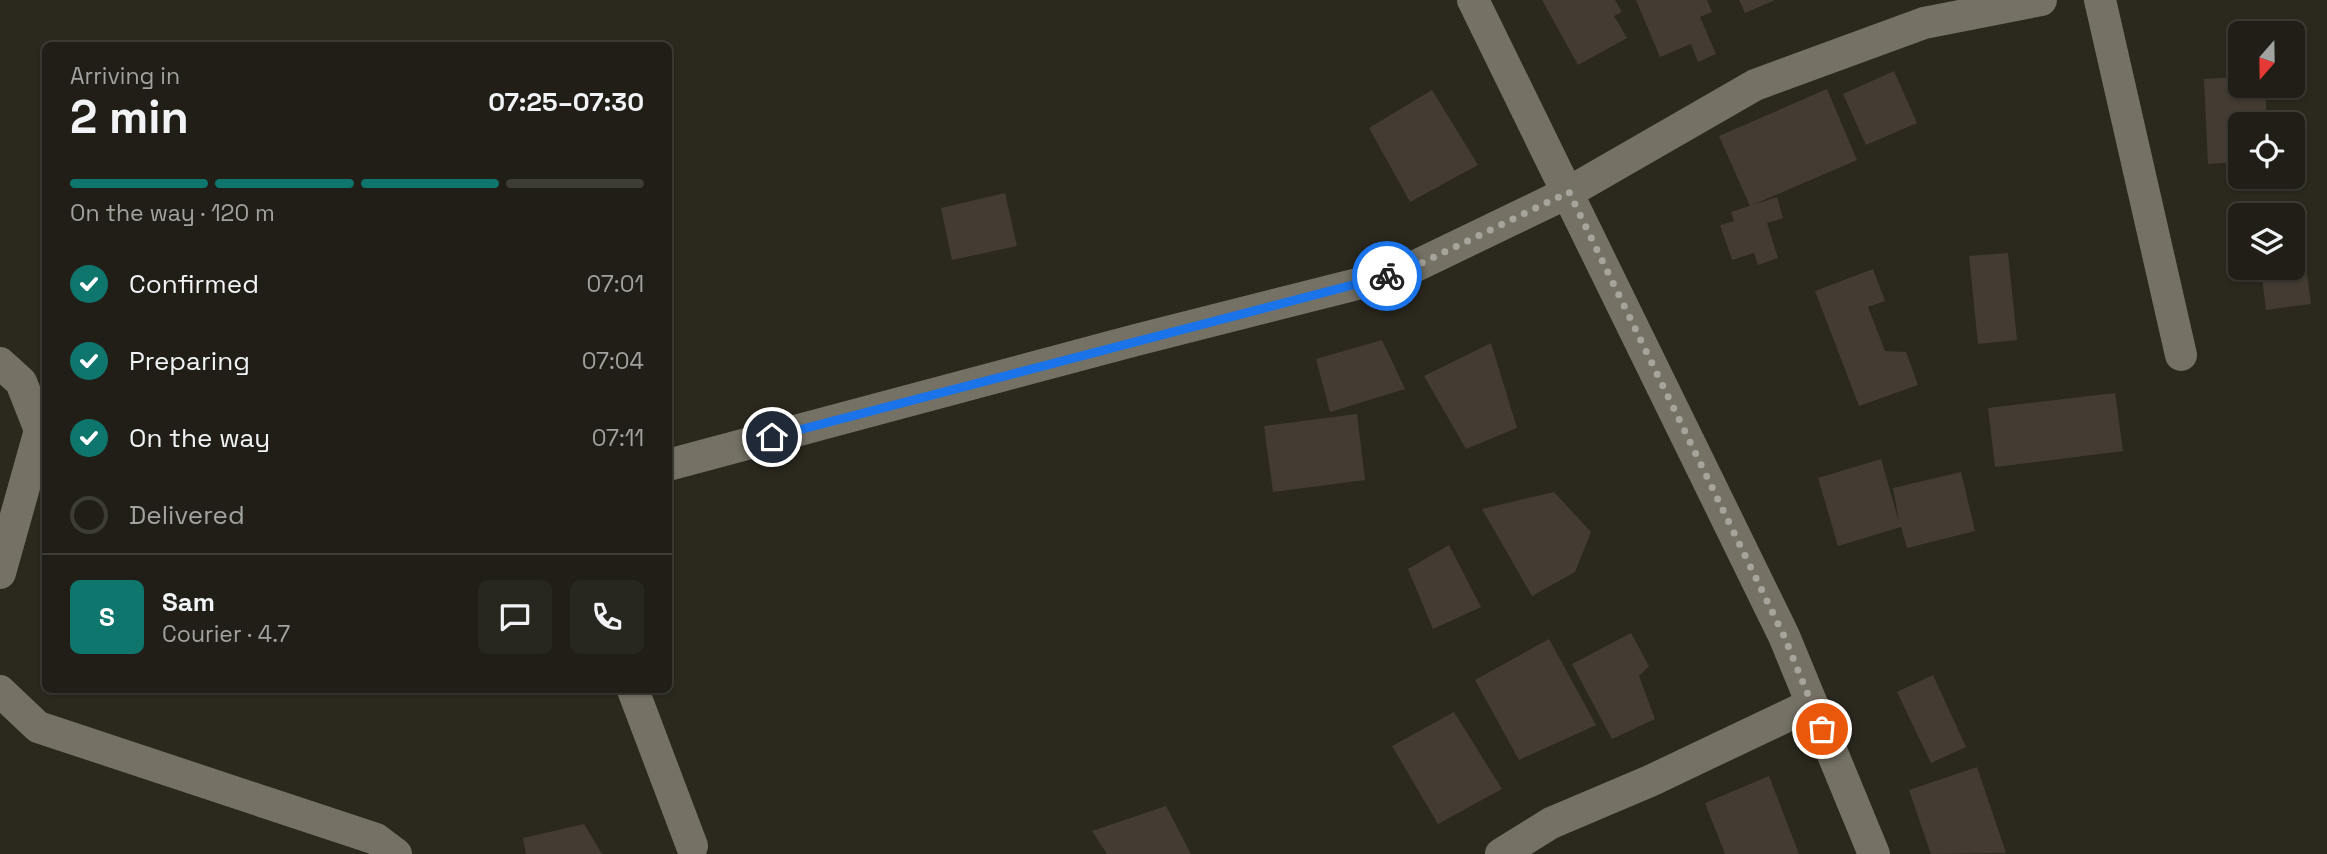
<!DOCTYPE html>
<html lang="en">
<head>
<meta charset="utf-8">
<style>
  :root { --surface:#201e16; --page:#28271f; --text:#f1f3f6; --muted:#a2a2a1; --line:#3d3c35; --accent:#0f766e }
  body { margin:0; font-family:"Space Grotesk",sans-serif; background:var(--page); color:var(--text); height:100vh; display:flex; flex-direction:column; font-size:26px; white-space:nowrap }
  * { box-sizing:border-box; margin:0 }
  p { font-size:23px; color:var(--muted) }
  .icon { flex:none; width:38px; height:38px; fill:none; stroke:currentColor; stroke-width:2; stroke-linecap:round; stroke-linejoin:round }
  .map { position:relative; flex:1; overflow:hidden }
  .side { position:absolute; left:42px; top:42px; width:630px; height:651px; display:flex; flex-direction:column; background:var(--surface); border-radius:10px; box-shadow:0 2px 5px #0004,0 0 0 2px var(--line) }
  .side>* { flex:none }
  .needle { width:46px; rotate:200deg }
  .fabs { position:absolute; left:2228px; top:21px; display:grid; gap:14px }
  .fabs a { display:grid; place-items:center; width:77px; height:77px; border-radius:10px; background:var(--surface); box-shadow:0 2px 5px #0004,0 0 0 2px var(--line); font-size:35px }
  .pin { position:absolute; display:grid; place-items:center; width:60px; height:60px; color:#fff; margin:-30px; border:4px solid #fff; border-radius:50%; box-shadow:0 2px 7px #0007 }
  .courier { position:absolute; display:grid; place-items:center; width:70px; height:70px; margin:-35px; border:5px solid #1a73e8; border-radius:50%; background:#fff; color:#222; box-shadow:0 2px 9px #0007 }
  .head em { font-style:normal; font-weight:800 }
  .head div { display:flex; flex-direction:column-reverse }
  .head { display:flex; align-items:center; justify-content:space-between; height:119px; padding:0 28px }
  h1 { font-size:46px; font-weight:800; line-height:52px }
  .bar { display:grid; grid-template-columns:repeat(4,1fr); gap:10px 7px; align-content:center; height:84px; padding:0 28px }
  .bar i { height:9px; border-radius:5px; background:var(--line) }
  .bar .current { background:var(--accent) }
  .bar p { grid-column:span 4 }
  .line { display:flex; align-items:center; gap:18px; padding:0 28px; border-top:2px solid var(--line) }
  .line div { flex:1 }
  .round { display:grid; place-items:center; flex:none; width:74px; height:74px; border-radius:10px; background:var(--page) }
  ol { padding:0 28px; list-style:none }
  li { display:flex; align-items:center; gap:21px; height:77px }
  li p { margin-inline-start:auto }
  li .icon { padding:7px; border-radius:50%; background:var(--accent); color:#fff; stroke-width:4 }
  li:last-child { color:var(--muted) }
  li i { width:38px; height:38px; border:4px solid var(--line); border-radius:50% }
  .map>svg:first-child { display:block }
</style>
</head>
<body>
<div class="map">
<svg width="2327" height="854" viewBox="0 0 2327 854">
  <rect width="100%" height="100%" fill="#2b281e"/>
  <!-- building -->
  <path fill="#443c33" d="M1542,0h73l7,12 -8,4 13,22 -49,27z
    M1636,0h71l5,12 -12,5 16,37 -18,8 -7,-18 -31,13z
    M1739,0h36l-30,13z
    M1894,71l23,52 -51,22 -23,-51z
    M2240,77v9h25l2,38h-27v38l-32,2 -4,-85z
    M1827,89l30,71 -107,46 -31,-70z
    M1432,90l46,75 -68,37 -41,-74z
    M1005,193l12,53 -65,14 -11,-52z
    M1777,197l6,21 -16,5 11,35 -20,7 -4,-12 -22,7 -12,-35 14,-4 -3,-9z
    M2298,206l13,98 -45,6 -5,-42h31v-53h-38v-3z
    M2008,253l9,87 -39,4 -9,-88z
    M1873,269l12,32 -17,6 17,44 21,1 12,33 -59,21 -44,-115z
    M1382,340l23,49 -75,23 -14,-53z
    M1491,343l26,85 -51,21 -42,-73z
    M2115,393l8,58 -128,16 -7,-59z
    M1357,414l8,66 -92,12 -9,-66z
    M1881,459l18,63 -6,-34 68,-16 14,59 -68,17 -6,-21 -63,19 -20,-68z
    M1554,492l37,40 -16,40 -43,24 -50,-87z
    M1449,545l32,62 -48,22 -25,-60z
    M1631,633l18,33 -10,10 16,43 -43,20 -40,-75z
    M1549,639l47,86 -77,35 -44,-80z
    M1933,675l33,72 -35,16 -34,-71z
    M1454,712l48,77 -64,35 -46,-78z
    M1977,767l29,86 -75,1 -22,-64z
    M1769,776l30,78h-74l-20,-51z
    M1166,806l25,48h-84l-15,-23z
    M584,824l18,30h-76l-3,-16z"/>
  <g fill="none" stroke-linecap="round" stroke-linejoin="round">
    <!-- minor -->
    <path stroke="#757165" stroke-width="32" d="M1473,0l311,636 90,218
      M2100,0l81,355
      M0,363l21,19 19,48 -40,143
      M668,465l468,-125 265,-67 168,-81 186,-107 169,-62 117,-23
      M633,690l59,156
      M0,691l38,36 338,112 20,15
      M1501,854l50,-31 99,-42 162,-77"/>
  </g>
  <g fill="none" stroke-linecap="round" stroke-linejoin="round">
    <!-- done -->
    <path stroke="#a6a49c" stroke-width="7" stroke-dasharray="0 12.6" d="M1387,276l14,-3 168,-81 215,444 38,93"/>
    <!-- route -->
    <path stroke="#1a73e8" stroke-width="9" d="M772,437l615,-161"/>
  </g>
</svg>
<div class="fabs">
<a><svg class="needle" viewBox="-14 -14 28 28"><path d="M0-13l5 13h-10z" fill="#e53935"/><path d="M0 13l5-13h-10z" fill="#a2a2a1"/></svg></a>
<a><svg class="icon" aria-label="locate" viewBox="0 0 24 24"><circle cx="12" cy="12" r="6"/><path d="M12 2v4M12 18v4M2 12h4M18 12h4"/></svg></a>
<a><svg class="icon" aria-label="layers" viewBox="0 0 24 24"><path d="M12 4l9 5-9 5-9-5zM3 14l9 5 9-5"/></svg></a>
</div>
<div class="pin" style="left:1822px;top:729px;background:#ea580c"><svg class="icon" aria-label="bag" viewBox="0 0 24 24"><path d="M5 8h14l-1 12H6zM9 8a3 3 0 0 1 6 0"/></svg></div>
<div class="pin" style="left:772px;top:437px;background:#1f2937"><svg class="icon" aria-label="home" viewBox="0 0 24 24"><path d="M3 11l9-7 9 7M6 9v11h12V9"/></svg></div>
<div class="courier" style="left:1387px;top:276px"><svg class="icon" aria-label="bike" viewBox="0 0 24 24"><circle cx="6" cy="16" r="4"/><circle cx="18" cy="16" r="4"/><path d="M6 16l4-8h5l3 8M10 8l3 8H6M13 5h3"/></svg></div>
<section class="side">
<div class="head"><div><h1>2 min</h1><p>Arriving in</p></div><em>07:25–07:30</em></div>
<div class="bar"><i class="current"></i><i class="current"></i><i class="current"></i><i></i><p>On the way · 120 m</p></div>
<ol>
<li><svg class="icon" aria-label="check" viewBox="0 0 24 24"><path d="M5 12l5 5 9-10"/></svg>Confirmed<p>07:01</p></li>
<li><svg class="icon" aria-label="check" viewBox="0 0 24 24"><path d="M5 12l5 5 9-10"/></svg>Preparing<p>07:04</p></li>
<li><svg class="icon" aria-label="check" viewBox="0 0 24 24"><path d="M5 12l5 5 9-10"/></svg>On the way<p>07:11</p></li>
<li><i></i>Delivered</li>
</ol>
<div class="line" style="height:126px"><b class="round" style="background:var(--accent);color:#fff">S</b><div><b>Sam</b><p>Courier · 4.7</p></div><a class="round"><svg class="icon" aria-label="chat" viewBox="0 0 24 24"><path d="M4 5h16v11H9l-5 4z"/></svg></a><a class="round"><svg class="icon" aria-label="phone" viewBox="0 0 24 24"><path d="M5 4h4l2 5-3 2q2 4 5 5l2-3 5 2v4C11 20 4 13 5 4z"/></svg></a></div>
</section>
</div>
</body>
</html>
